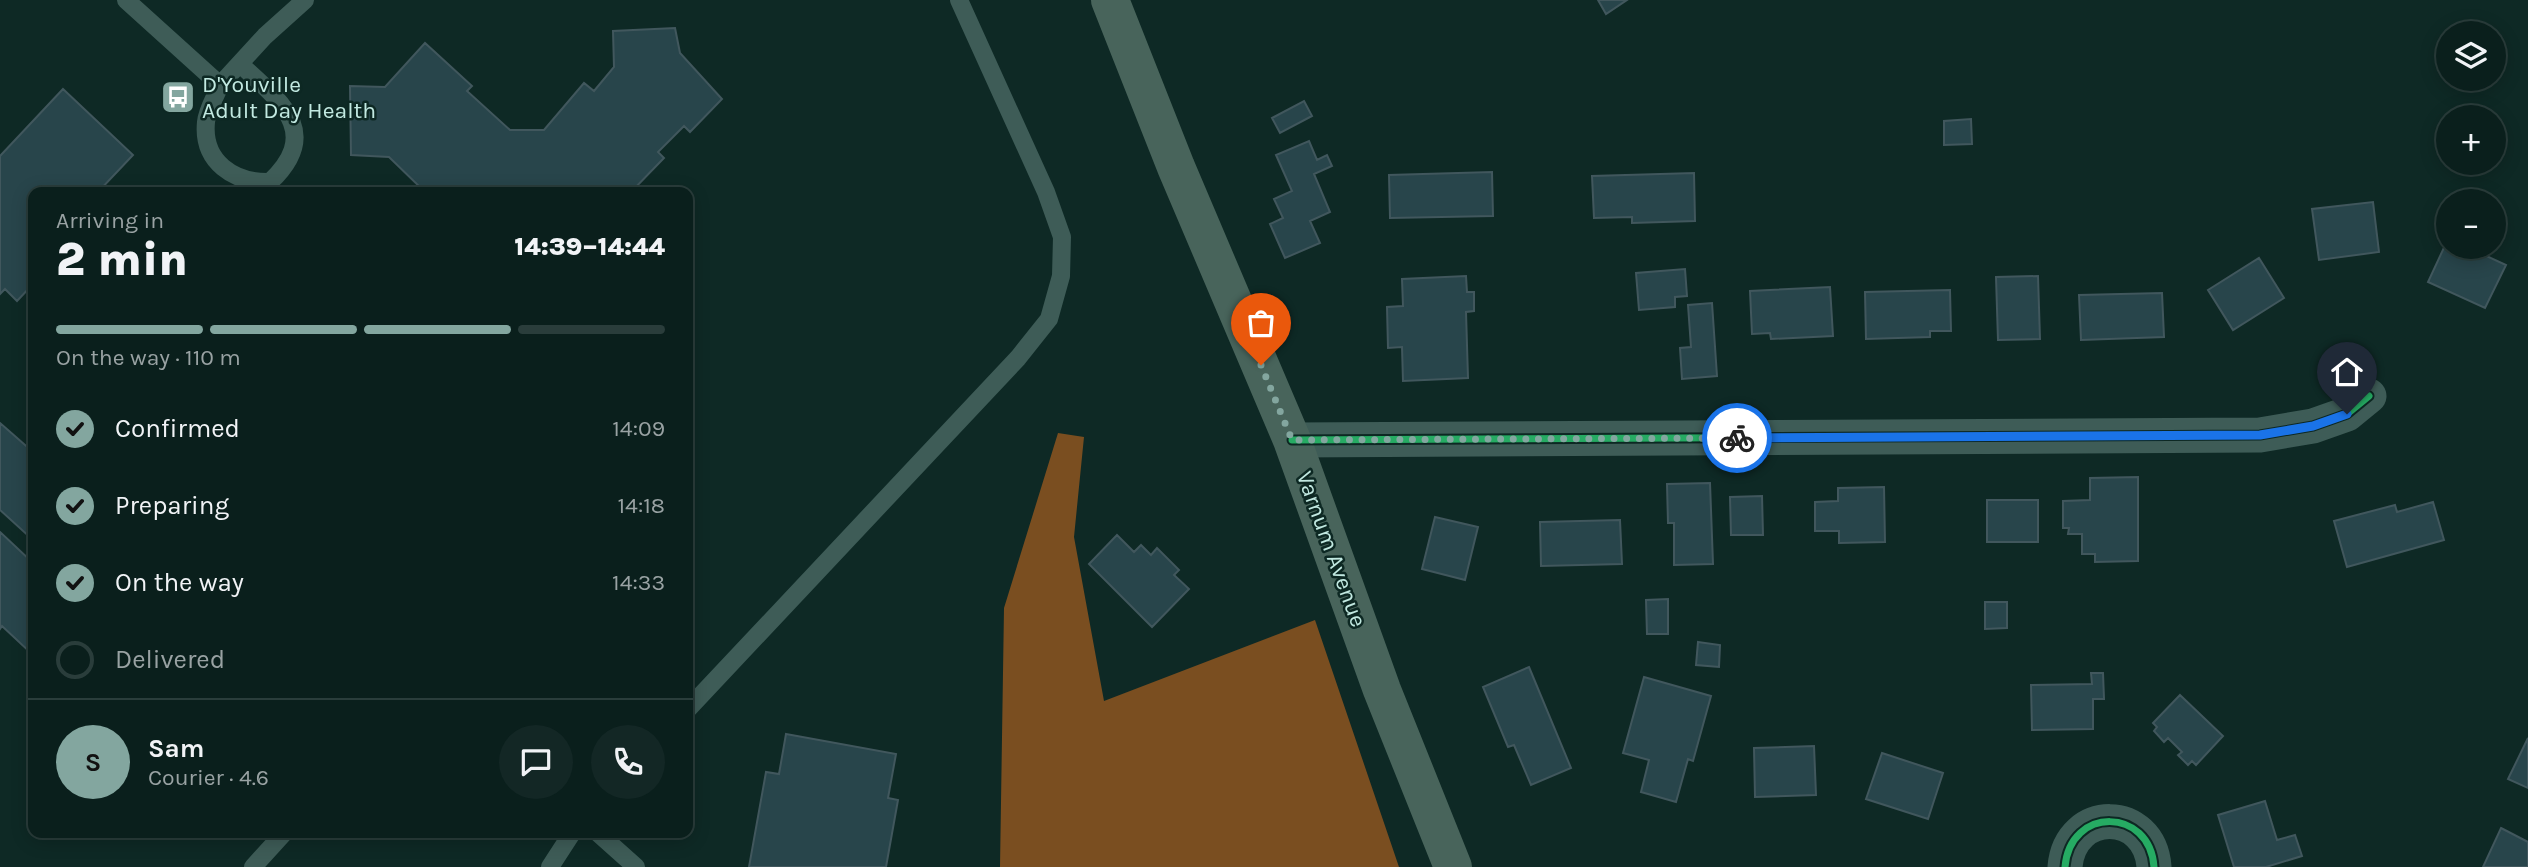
<!DOCTYPE html>
<html lang="en">
<head>
<meta charset="utf-8">
<style>
  :root { --surface:#0a1f1c; --page:#132725; --text:#f1f3f6; --muted:#99a2a3; --line:#2a3d3b; --accent:#83a69f }
  body { margin:0; font-family:Karla,sans-serif; background:var(--page); color:var(--text); height:100vh; display:flex; flex-direction:column; font-size:26px; white-space:nowrap }
  * { box-sizing:border-box; margin:0 }
  p { font-size:23px; color:var(--muted) }
  .icon { flex:none; width:38px; height:38px; fill:none; stroke:currentColor; stroke-width:2; stroke-linecap:round; stroke-linejoin:round }
  .map { position:relative; flex:1; overflow:hidden }
  .side { position:absolute; left:28px; top:187px; width:665px; height:651px; display:flex; flex-direction:column; background:var(--surface); border-radius:14px; box-shadow:0 4px 18px #0003,0 0 0 2px var(--line) }
  .side>* { flex:none }
  .tools { position:absolute; left:2436px; top:21px; display:grid; gap:14px }
  .tools a { display:grid; place-items:center; width:70px; height:70px; border-radius:50%; background:var(--surface); box-shadow:0 4px 18px #0003,0 0 0 2px var(--line); font-size:35px }
  .pin { position:absolute; display:grid; place-items:center; width:60px; height:60px; color:#fff; margin:-72px -30px; border-radius:50% 50% 50% 0; rotate:-45deg; box-shadow:0 0 7px #0007 }
  .pin .icon { rotate:45deg }
  .courier { position:absolute; display:grid; place-items:center; width:70px; height:70px; margin:-35px; border:5px solid #1a73e8; border-radius:50%; background:#fff; color:#222; box-shadow:0 2px 9px #0007 }
  .overview em { font-style:normal; font-weight:800 }
  .overview div { display:flex; flex-direction:column-reverse }
  .overview { display:flex; align-items:center; justify-content:space-between; height:119px; padding:0 28px }
  h1 { font-size:46px; font-weight:800; line-height:52px }
  .bar { display:grid; grid-template-columns:repeat(4,1fr); gap:10px 7px; align-content:center; height:84px; padding:0 28px }
  .bar i { height:9px; border-radius:5px; background:var(--line) }
  .bar .selected { background:var(--accent) }
  .bar p { grid-column:span 4 }
  .line { display:flex; align-items:center; gap:18px; padding:0 28px; border-top:2px solid var(--line) }
  .line div { flex:1 }
  .round { display:grid; place-items:center; flex:none; width:74px; height:74px; border-radius:37px; background:var(--page) }
  ol { padding:0 28px; list-style:none }
  li { display:flex; align-items:center; gap:21px; height:77px }
  li p { margin-inline-start:auto }
  li .icon { padding:7px; border-radius:50%; background:var(--accent); color:#111; stroke-width:4 }
  li:last-child { color:var(--muted) }
  li i { width:38px; height:38px; border:4px solid var(--line); border-radius:50% }
  .map>svg:first-child { display:block }
</style>
</head>
<body>
<div class="map">
<svg width="2528" height="867" viewBox="0 0 2528 867">
  <rect width="100%" height="100%" fill="#0e2925"/>
  <!-- forest -->
  <path fill="#7a4e20" d="M1058,433l26,4 -10,100 30,164 211,-81 84,247h-399l4,-259z"/>
  <!-- building -->
  <path fill="#28454b" stroke="#41575d" stroke-width="2" d="M1598,0h29l-21,14z
    M675,28l5,25 42,46 -32,33 -6,-6 -26,26 6,6 -33,34h-206l-36,-35 -38,-2 -1,-69 35,1 40,-44 47,43 -5,5 43,39h34l40,-47 10,8 20,-24 -1,-36z
    M63,89l70,66 -35,37h-65v92l-16,17 -12,-12 -5,5v-138z
    M1304,101l8,15 -32,17 -8,-15z
    M1971,119l1,25 -28,1v-24z
    M1309,141l8,19 10,-5 5,11 -18,8 16,38 -20,9 10,22 -35,15 -15,-34 13,-6 -9,-19 18,-8 -16,-36z
    M1492,172l1,44 -103,2 -1,-43z
    M1694,173l1,48 -63,2v-6l-38,1 -2,-42z
    M2373,202l6,50 -60,8 -7,-51z
    M2448,239v8h19l39,18 -21,43 -57,-26z
    M2259,258l25,40 -51,32 -25,-40z
    M1685,269l2,27 -12,1v10l-36,3 -3,-37z
    M1466,276l1,16h7v19l-8,1 2,66 -65,3 -1,-34 -14,1 -1,-41 16,-1 -1,-27z
    M2038,276l2,63 -42,1 -2,-63z
    M1830,287l3,49 -62,3 -1,-6 -18,1 -2,-43z
    M1950,290l1,41h-21v6l-64,2 -1,-47z
    M2162,293l2,44 -83,3 -2,-45z
    M1712,303l5,73 -35,3 -2,-31 11,-1 -3,-42z
    M0,423l33,29v88l-33,-30z
    M2138,477v84l-43,1v-8h-13v-20h-14l1,-6h-6v-27l27,-1v-22z
    M1710,483l3,81 -39,1v-42h-6l-1,-39z
    M1884,487l1,55 -46,1v-12h-24v-29l23,-1v-13z
    M1762,496l1,39h-32l-1,-38z
    M1987,500h51v42h-51z
    M2433,502l11,38 -97,27 -13,-46 61,-16 2,7z
    M1435,517l43,10 -13,53 -43,-11z
    M1620,520l2,44 -81,2 -1,-44z
    M0,532l33,31v92l-31,-29 -2,3z
    M1117,535l17,17 7,-7 10,10 6,-7 22,22 -5,5 15,14 -37,38 -63,-63z
    M1668,599v35h-21l-1,-34z
    M1985,602h22v26l-22,1z
    M1698,642l22,3 -1,22 -23,-2z
    M1529,667l42,101 -40,17 -17,-40 -6,2 -25,-60z
    M2091,673h12l1,26h-11v30l-61,1 -1,-45 61,-1z
    M1644,677l67,19 -18,65 -5,-2 -12,43 -35,-10 8,-32 -26,-7z
    M2180,695l43,41 -27,29 -4,-4 -4,4 -10,-10 4,-3 -14,-14 -4,4 -10,-11 3,-4 -4,-4z
    M786,734l110,20 -8,44 10,2 -12,67h-137l17,-95 13,2z
    M2528,738v50l-20,-9z
    M1814,746l2,49 -61,2 -1,-49z
    M1882,753l61,20 -15,46 -62,-20z
    M2265,801l12,39 18,-5 7,21 -36,11h-32l-16,-52z
    M2501,828l27,14v25h-45z"/>
  <g fill="none" stroke-linecap="round" stroke-linejoin="round">
    <!-- service -->
    <path stroke="#3e5c57" stroke-width="18" d="M126,0l94,85 45,-49 40,-36
      M220,85c-4,11 -13,25 -14,37 -4,40 28,61 64,60 53,-50 10,-81 -30,-118
      M688,709l330,-351 31,-39 12,-43 1,-39 -16,-45 -87,-192
      M598,833l38,34
      M253,867l31,-34
      M550,867l22,-34"/>
    <!-- minor -->
    <path stroke="#3e5c57" stroke-width="35" d="M1292,440l968,-5 53,-9 34,-12 22,-18
      M2065,867c5,-61 85,-60 89,0"/>
    <!-- secondary -->
    <path stroke="#48645b" stroke-width="38" d="M1110,0l66,167 116,273 90,250 71,177"/>
    <!-- cycleway casing -->
    <g stroke="#0d2823" stroke-width="11">
      <path id="cycleway" d="M1292,440l968,-5 53,-9 34,-12 22,-18
        M2065,867c5,-61 85,-60 89,0"/>
    </g>
    <!-- cycleway -->
    <use href="#cycleway" stroke="#26ab63" stroke-width="7"/>
  </g>
  <g fill="none" stroke-linecap="round" stroke-linejoin="round">
    <!-- done -->
    <path stroke="#83a69f" stroke-width="7" stroke-dasharray="0 12.6" d="M1261,365l31,75 445,-2"/>
    <!-- route -->
    <path stroke="#1a73e8" stroke-width="9" d="M1737,438l523,-3 53,-9 34,-12"/>
  </g>
  <!-- icons -->
  <defs>
    <g id="bus-square" transform="scale(1.75)"><rect x="-9" y="-9" width="18" height="18" rx="4" fill="#83a69f" stroke="#0d2823"/><path d="M-5-6H5V4H4V6H2V4H-2V6H-4V4H-5ZM-3.5-4V0h7V-4ZM-3.5 1.2v1.5H-2V1.2ZM2 1.2v1.5H3.5V1.2Z" fill="#fff"/></g>
  </defs>
  <g fill-rule="evenodd">
    <use href="#bus-square" x="178" y="97"/>
  </g>
  <g text-anchor="middle" stroke-width="5" stroke-linejoin="round" paint-order="stroke">
    <!-- poi labels -->
    <g font-size="23" fill="#c2e9e1" stroke="#0d2823" text-anchor="start">
      <text x="202" y="92">D'Youville<tspan x="202" dy="26">Adult Day Health</tspan></text>
    </g>
    <!-- street labels -->
    <g font-size="23" fill="#c2e9e1" stroke="#0d2823">
      <text transform="translate(1332 549) rotate(70)" y="8">Varnum Avenue</text>
    </g>
  </g>
</svg>
<div class="tools">
<a><svg class="icon" aria-label="layers" viewBox="0 0 24 24"><path d="M12 4l9 5-9 5-9-5zM3 14l9 5 9-5"/></svg></a>
<a>+</a>
<a>−</a>
</div>
<div class="pin" style="left:1261px;top:365px;background:#ea580c"><svg class="icon" aria-label="bag" viewBox="0 0 24 24"><path d="M5 8h14l-1 12H6zM9 8a3 3 0 0 1 6 0"/></svg></div>
<div class="pin" style="left:2347px;top:414px;background:#1f2937"><svg class="icon" aria-label="home" viewBox="0 0 24 24"><path d="M3 11l9-7 9 7M6 9v11h12V9"/></svg></div>
<div class="courier" style="left:1737px;top:438px"><svg class="icon" aria-label="bike" viewBox="0 0 24 24"><circle cx="6" cy="16" r="4"/><circle cx="18" cy="16" r="4"/><path d="M6 16l4-8h5l3 8M10 8l3 8H6M13 5h3"/></svg></div>
<section class="side">
<div class="overview"><div><h1>2 min</h1><p>Arriving in</p></div><em>14:39–14:44</em></div>
<div class="bar"><i class="selected"></i><i class="selected"></i><i class="selected"></i><i></i><p>On the way · 110 m</p></div>
<ol>
<li><svg class="icon" aria-label="check" viewBox="0 0 24 24"><path d="M5 12l5 5 9-10"/></svg>Confirmed<p>14:09</p></li>
<li><svg class="icon" aria-label="check" viewBox="0 0 24 24"><path d="M5 12l5 5 9-10"/></svg>Preparing<p>14:18</p></li>
<li><svg class="icon" aria-label="check" viewBox="0 0 24 24"><path d="M5 12l5 5 9-10"/></svg>On the way<p>14:33</p></li>
<li><i></i>Delivered</li>
</ol>
<div class="line" style="height:126px"><b class="round" style="background:var(--accent);color:#111">S</b><div><b>Sam</b><p>Courier · 4.6</p></div><a class="round"><svg class="icon" aria-label="chat" viewBox="0 0 24 24"><path d="M4 5h16v11H9l-5 4z"/></svg></a><a class="round"><svg class="icon" aria-label="phone" viewBox="0 0 24 24"><path d="M5 4h4l2 5-3 2q2 4 5 5l2-3 5 2v4C11 20 4 13 5 4z"/></svg></a></div>
</section>
</div>
</body>
</html>
